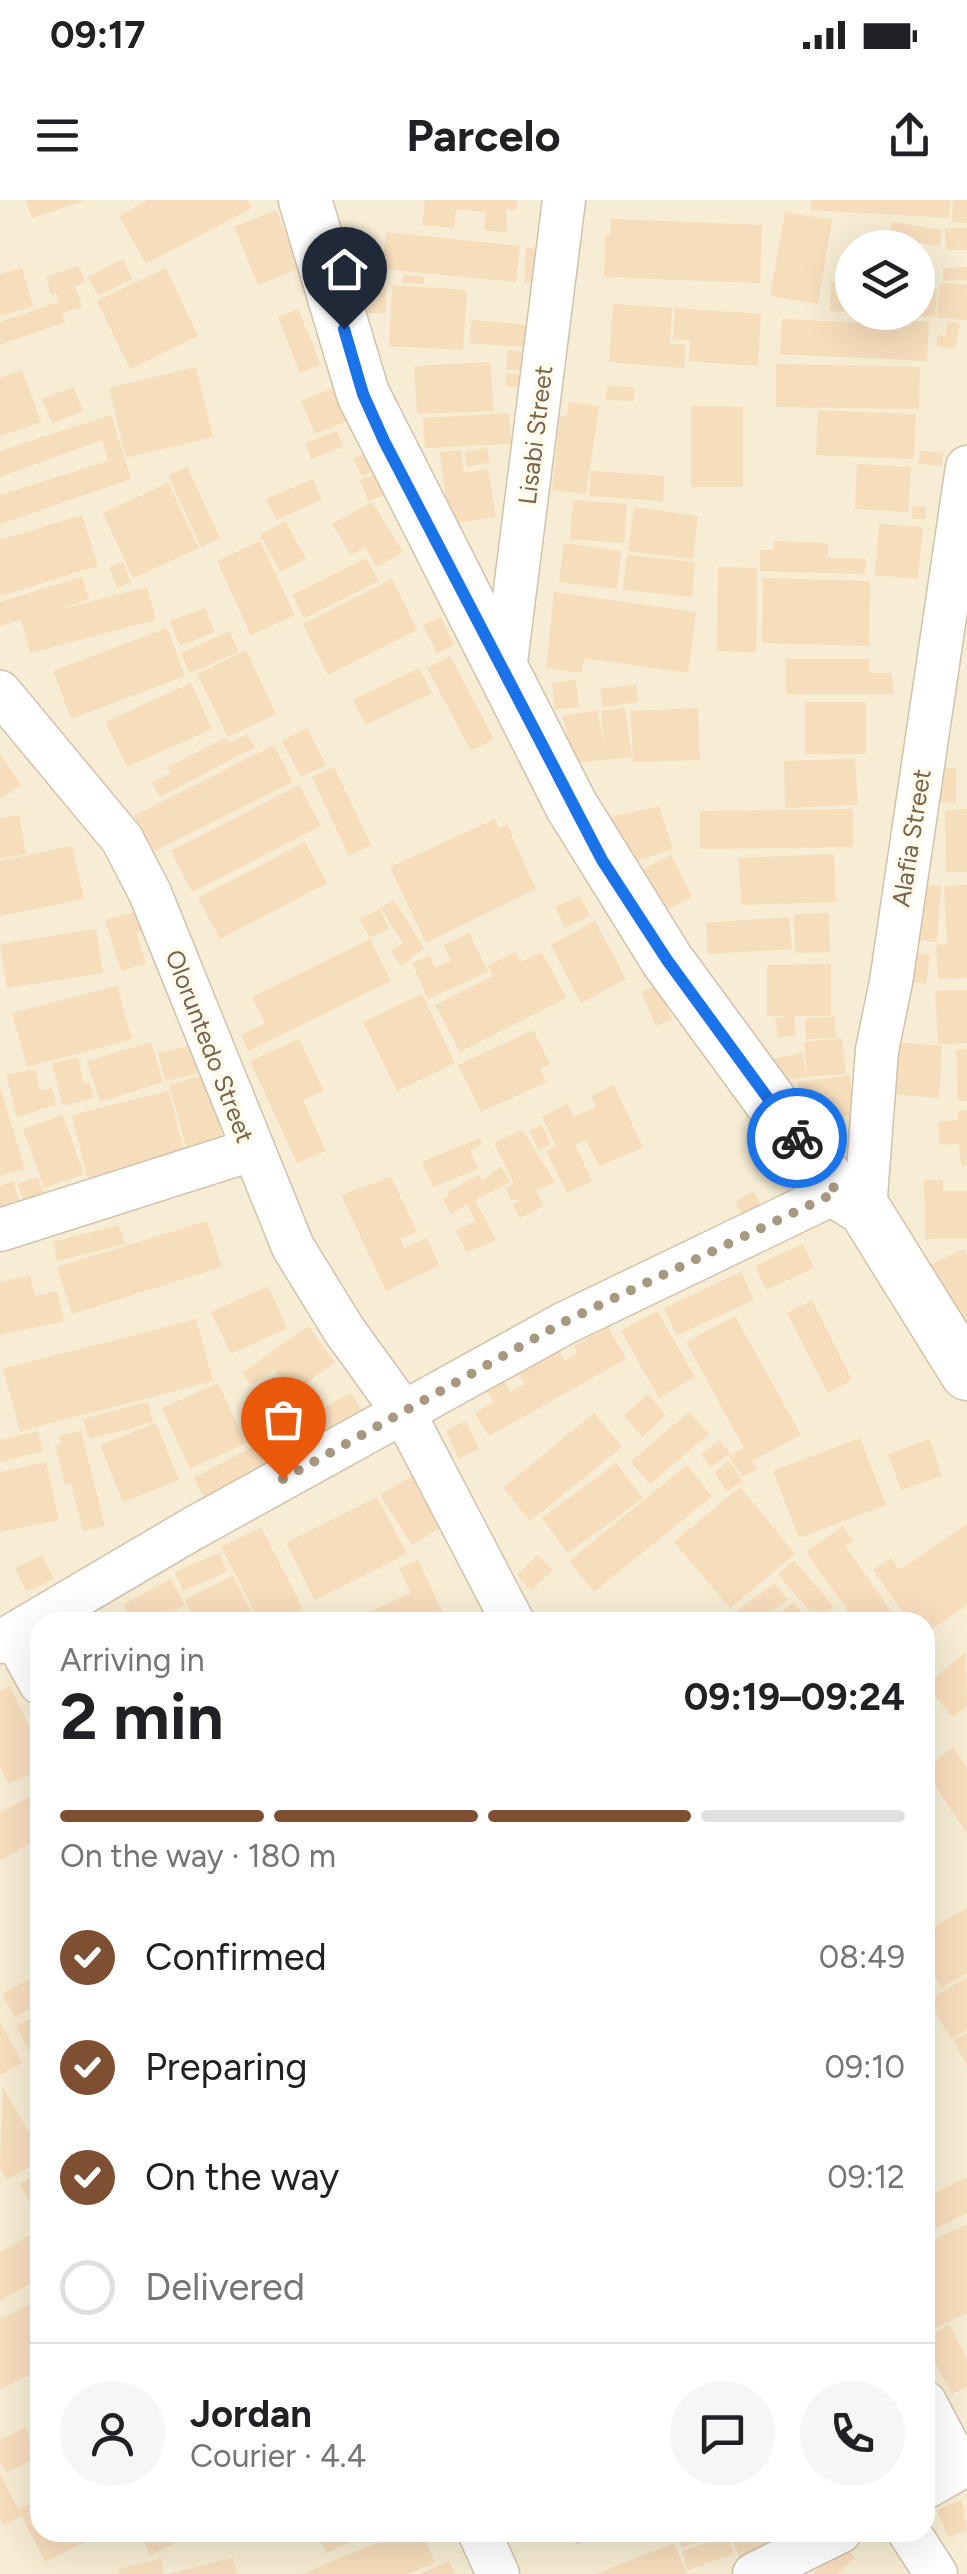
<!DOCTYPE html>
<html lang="en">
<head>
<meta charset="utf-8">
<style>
  :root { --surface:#fff; --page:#f6f6f6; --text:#202124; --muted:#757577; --line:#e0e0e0; --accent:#7e4f32 }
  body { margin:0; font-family:Figtree,sans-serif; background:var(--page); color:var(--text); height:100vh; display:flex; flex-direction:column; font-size:38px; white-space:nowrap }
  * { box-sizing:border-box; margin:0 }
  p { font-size:32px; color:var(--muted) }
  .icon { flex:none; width:55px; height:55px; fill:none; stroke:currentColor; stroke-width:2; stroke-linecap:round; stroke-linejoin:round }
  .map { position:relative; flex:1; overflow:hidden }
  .drawer { position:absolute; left:30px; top:1412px; width:905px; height:930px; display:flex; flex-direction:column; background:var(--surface); border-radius:30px; box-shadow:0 10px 40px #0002 }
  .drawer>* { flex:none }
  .fabs { position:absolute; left:835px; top:30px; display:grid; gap:20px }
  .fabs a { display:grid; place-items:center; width:100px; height:100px; border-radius:50%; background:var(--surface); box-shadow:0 10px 40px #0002; font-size:50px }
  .pin { position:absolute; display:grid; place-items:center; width:85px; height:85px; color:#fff; margin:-102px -42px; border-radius:50% 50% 50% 0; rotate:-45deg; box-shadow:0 0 10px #0007 }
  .pin .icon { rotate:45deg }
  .courier { position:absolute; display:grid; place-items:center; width:100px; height:100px; margin:-50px; border:8px solid #1a73e8; border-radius:50%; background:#fff; color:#222; box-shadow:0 2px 12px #0007 }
  .head em { font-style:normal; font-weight:700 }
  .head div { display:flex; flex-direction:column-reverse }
  .head { display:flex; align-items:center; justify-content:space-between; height:170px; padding:0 30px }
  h1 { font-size:65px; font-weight:700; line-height:75px }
  .bar { display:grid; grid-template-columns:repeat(4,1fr); gap:15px 10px; align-content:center; height:120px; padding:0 30px }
  .bar i { height:12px; border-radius:8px; background:var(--line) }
  .bar .current { background:var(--accent) }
  .bar p { grid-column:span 4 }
  .line { display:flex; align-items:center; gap:25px; padding:0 30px; border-top:2px solid var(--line) }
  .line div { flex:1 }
  .round { display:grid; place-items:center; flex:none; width:105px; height:105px; border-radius:52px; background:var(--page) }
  ol { padding:0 30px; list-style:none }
  li { display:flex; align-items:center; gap:30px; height:110px }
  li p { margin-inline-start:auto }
  li .icon { padding:10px; border-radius:50%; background:var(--accent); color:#fff; stroke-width:4 }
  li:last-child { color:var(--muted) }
  li i { width:55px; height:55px; border:5px solid var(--line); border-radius:50% }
  .status { display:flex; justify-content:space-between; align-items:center; height:70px; padding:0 50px; background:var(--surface); direction:ltr }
  .status svg { height:28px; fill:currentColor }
  header { display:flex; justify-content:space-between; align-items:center; height:130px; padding:0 30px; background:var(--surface); font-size:45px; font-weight:700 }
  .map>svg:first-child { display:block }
</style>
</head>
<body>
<div class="status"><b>09:17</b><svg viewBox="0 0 49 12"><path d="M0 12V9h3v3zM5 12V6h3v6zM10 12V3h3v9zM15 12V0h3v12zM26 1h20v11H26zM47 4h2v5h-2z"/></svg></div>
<header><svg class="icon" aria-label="menu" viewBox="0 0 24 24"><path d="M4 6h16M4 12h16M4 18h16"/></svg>Parcelo<svg class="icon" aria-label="share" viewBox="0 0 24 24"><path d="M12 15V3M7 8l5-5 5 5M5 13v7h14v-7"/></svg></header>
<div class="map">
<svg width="967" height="2374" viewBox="0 0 967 2374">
  <rect width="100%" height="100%" fill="#fef9e7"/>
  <!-- residential -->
  <path fill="#f7edd4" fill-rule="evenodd" d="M0,0h967v2374h-967zM852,48h66v64h-66zM40,1422h885v910h-885z"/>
  <!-- building -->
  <path fill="#f6ddbc" d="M26,0h57v1l-51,17z
    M148,0h99l5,8 -106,56 -27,-48z
    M425,0h92l-1,10 -10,-1 1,24 -23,-3 2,-18 -30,-3 -2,19 -32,-3z
    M811,0h139l-1,18 -138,-8z
    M953,0h14v23l-15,-1z
    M276,10l24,58 -42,17 -24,-58z
    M785,12l47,8 -14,84 -48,-8z
    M611,19l151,6 -2,58 -156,-6 1,-42h5z
    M892,22l50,8 -2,16 -51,-8z
    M945,28h22v22h-21z
    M386,32l134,14 -4,36 -134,-13z
    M367,42l1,16 -17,2 -2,-16z
    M526,48l21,2 -2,34 -21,-1z
    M123,59l9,20 -34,17 -10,-19z
    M79,66l6,16 -10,4 7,21 -20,6 3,9 -65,23v-23l59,-20 -2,-9 -6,2 -5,-18z
    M967,67v13l-24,1v-13z
    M22,68l11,38 -33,10v-42z
    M166,68l32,68 -68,33 -33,-68z
    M403,75l21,2v7l-22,-1z
    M831,82l21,1v29l-22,-1z
    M940,82l27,3v35l-30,-2z
    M385,84l1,29h-23l-1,-28z
    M392,85l75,5 -4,60 -74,-4z
    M918,87l19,1 -2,29 -17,-1z
    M613,104l59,4 -2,36 15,1 -1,23 -75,-6z
    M675,108l86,6 -3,52 -69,-5 1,-21 -17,-1z
    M298,109l23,56 -21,8 -22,-56z
    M782,119l129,6v-4l18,1 -2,39 -147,-7z
    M472,120l54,5 -2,22 -55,-4z
    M948,121l12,3 -5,25 -19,-4 2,-10 7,1z
    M508,150l29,4 -3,19 -28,-4z
    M491,162l2,49 -76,3 -3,-48z
    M776,164l144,3 -1,42 -143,-2z
    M196,167l17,70 -87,21 -17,-70z
    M22,170l19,52 -41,14v-58z
    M507,173l23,2 -1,14 -24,-3z
    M338,186l15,33 -38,15 -14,-33z
    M607,186l27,1v14l-28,-1z
    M74,187l9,24 -31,12 -10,-24z
    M569,202l30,4 -13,88 -34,-4 8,-75 7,1z
    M691,206l52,1v80h-52z
    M818,210l98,4 -2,45 -98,-4z
    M509,213l2,31 -86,4 -2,-30z
    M111,215l20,64 -131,45v-29l108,-34 -6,-21 -102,37v-26z
    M337,231l6,16 -32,12 -6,-16z
    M487,248l3,14 -23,5 -2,-15z
    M373,249l8,18 -19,9 -9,-17z
    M461,250l3,23 24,-4 8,48 -47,7 -9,-72z
    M920,251l23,2 -1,13 -24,-2z
    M857,264l54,3 -3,45 -53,-3z
    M187,267l33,71 -19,9 -33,-72z
    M384,271l7,22 -23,8 -8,-21z
    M591,271l74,5 -2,25 -74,-5z
    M313,279l9,21 -46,20 -10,-21z
    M168,283l31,65 -66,30 -30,-65z
    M573,300l54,4 -3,39 -54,-4z
    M372,302l31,50 -26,15 -12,-20 -14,8 -19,-31z
    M925,306l1,13h-14v-12z
    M634,307l64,9 -5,43 -65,-8z
    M82,315l16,51 -98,30v-56z
    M285,321l21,38 -25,13 -21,-37z
    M879,324l44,3 -5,52 -43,-4z
    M260,341l35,74 -44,20 -34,-74z
    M774,341l54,2v15l38,1 -1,15 -105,-3v-21h14z
    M564,343l57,8 -4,38 -58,-7z
    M627,355l68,7 -3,35 -69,-7z
    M366,358l13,23 -75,37 -12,-23z
    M123,362l8,20 -14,6 -8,-21z
    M718,367l39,1 -1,84 -39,-1z
    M82,377l7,22 -35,12 93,-24 9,33 -126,33 -9,-33 -21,6v-24z
    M763,378l107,3 -1,65 -107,-3z
    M392,379l25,51 -89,45 -25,-51z
    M554,392l142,20 -8,61 -104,-15 -2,15 -36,-5z
    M205,408l10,24 -35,14 -10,-25z
    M441,417l13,28 -17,8 -14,-28z
    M167,428l18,48 -114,43 -18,-48z
    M230,431l9,21 -49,21 -9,-20z
    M246,450l30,64 -48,23 -31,-63z
    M450,456l44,83 -23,12 -44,-83z
    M786,459h83v14h23l1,21h-107z
    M419,468l13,25 -66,32 -13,-25z
    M576,480l3,27 -24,2 -3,-26z
    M191,483l21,46 -85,38 -22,-45z
    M636,484l2,18 -35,5 -3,-18z
    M805,502h61v52h-61z
    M625,508l7,49 -60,6 -9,-47 34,-6 7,37 -3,-36z
    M698,508l2,52 -67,2 -2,-51z
    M307,528l19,37 -25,12 -19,-36z
    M247,534l8,13 -95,50 -8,-14 19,-10 -3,-6 57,-29 4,5z
    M274,545l19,37 -140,70 -19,-36z
    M0,554l21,31 -21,14z
    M855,559l3,46 -73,3 -1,-47z
    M334,567l37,78 -22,11 -37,-79z
    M934,568h22v35l-22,-1z
    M299,585l22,41 -129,66 -21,-41z
    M659,606l14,43 -46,15 -16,-47z
    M853,609v38l-153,2v-38z
    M967,609v63h-21l-1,-62z
    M19,615l7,39 -26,5v-41z
    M495,619l4,9 8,-3 29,64 -110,54 -36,-76z
    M305,642l22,41 -107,56 -22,-41z
    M72,646l12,53 -84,17v-55z
    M834,654l2,48 -95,3 -2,-47z
    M671,655l21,42 -33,17 -22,-42z
    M914,684l27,2 -4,56 -27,-2z
    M967,685v93l-29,1 -2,-34 11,-1 -3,-58z
    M580,696l10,20 -25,12 -10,-21z
    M394,700l30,48 -23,18 -10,-15 12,-8 -22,-35z
    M143,709l6,20 -12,4 9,30 -25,8 -16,-51z
    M380,709l9,20 -19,9 -10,-19z
    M829,713l1,39 -35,1 -1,-39z
    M789,717l3,32 -84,5 -2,-31z
    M595,721l31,58 -45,24 -30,-58z
    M96,729l7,44 -96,15 -7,-44z
    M469,733l19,39 -60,27 -16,-36 17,-7 6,12 16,-7 -7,-16z
    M370,739l21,42 -143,70 -7,-16 24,-12 -13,-26z
    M904,751l26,4 -4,29 -25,-4z
    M515,752l5,10 22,-10 24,46 -106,54 -25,-47 58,-29 -5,-10z
    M831,764v52h-37l2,20 -18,1 -3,-19 15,-2h-23v-51z
    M657,785l15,34 -16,7 -15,-34z
    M117,786l15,53 -105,28 -15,-54z
    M967,790v53l-29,1 -3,-53z
    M422,794l33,69 -58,28 -34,-69z
    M835,817l1,21 -30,1 -1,-21z
    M533,830l17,34 -10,5 7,13 -66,30 -23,-47z
    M842,838l4,36 -39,3 -3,-35z
    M299,839l25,52 -21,9 23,51 -29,12 -47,-102z
    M151,842l12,40 -63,20 -13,-41z
    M892,842l50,4 -3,52 -51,-4z
    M192,845l7,28 -34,8 -7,-28z
    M967,849v52h-9l-2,-51z
    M802,853l5,24 -31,5 -5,-23z
    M78,857l6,27 6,-1 4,15 -31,8 -11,-43z
    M35,869l5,22 12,-3 4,17 -39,12 -11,-42z
    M206,874l18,66 -37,11 -18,-66z
    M850,875l5,40 -53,7 -5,-40z
    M614,885l29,63 -44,18 -13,-26 -11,5 17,36 -25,12 -21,-42 10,-5 -14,-29 26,-14 6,14 22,-10 -5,-11z
    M0,887l25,82 -25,7z
    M169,891l17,68 -97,24 -17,-68z
    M967,910v56h-6l-2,-22 -19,1 -2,-23 20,-2v-9z
    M63,915l21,59 -40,14 -21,-59z
    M541,925l10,19 -12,7 -10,-20z
    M522,930l33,52 -19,9 8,15 -24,12 -7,-13 9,-5h-11l-5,-12 8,-4 -20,-41z
    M480,938l2,6 -12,6 8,19 -45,18 -11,-25z
    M501,966l9,16 -35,18 21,40 -29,12 -11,-21 19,-10 -8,-17 -16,10 -8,-15 6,-3 -2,-4 32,-17 3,6z
    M38,977l6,18 -20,7 -7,-18z
    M391,977l26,55 -17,7 4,9 23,-10 12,28 -53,25 -45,-96z
    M924,980h19v11h24v47l-42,1z
    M13,981l9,28 -22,8v-31z
    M753,991l15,26 -17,11 -16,-26z
    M207,1021l15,46 -150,47 -15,-47z
    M119,1025l6,19 -68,17 -4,-19z
    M803,1044l11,24 -48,22 -11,-24z
    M964,1049l3,6v89l-37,-79z
    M741,1072l13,28 -77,35 -13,-27z
    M30,1075l5,21 22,-5 7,30 -64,14v-53z
    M268,1086l19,42 -56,26 -20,-42z
    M812,1100l40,80 -24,13 -41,-80z
    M657,1111l38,66 -36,21 -38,-67z
    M735,1116l66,119 -49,26 5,8 -15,8 -13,-21 15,-8 -58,-106z
    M196,1119l17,62 -193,50 -17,-62z
    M308,1126l27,36 -43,32 -18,-25 -22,16 -10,-12z
    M608,1127l18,32 -137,77 -14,-23 19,-11 -9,-15 16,-10 9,15 15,-8 -6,-10 40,-23 6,10 13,-8 -4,-7z
    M218,1183l28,60 -56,26 -28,-61z
    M351,1193l14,22 -155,93 -16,-30z
    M648,1194l18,21 -24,22 -18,-21z
    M148,1202l5,20 -64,17 -6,-20z
    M689,1212l20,22 -59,50 -20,-22z
    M594,1213l28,34 -92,74 -27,-33z
    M466,1221l13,28 -20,10 -13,-29z
    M156,1223l23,57 -56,22 -23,-57z
    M38,1231l5,20 -43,11v-22z
    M81,1231l24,95 -22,5 -12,-48 -6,2 -10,-40 6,-1 -2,-8z
    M860,1238l26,67 -87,33 -26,-67z
    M930,1239l12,37 -41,14 -13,-36z
    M720,1240l10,14 -19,13 -10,-13z
    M729,1261l14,20 -16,10 -13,-19z
    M46,1262l13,58 -59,12v-60z
    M616,1263l27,35 -75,55 -26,-35z
    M687,1265l25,31 -118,96 -25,-31z
    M415,1274l31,50 -34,21 -32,-50z
    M740,1287l55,67 -65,54 -56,-66z
    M377,1297l30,57 -92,46 -29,-57z
    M967,1324v81l-42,29v-12h-15l-37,-52 18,-12 9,12z
    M843,1326l10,14 -8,6 54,76h-43l-50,-70z
    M261,1327l42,82 -26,13h-17l-39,-75z
    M219,1353l8,19 -44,19 -8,-19z
    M42,1355l12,24 -28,13 -11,-24z
    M537,1355l16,15 -22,21 -14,-16z
    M418,1360l29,62h-100l64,-29 -12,-25z
    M794,1360l40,47 -16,14 -40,-47z
    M233,1375l23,47h-60l-11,-22z
    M171,1379l14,26 -34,17h-18l-10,-18z
    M775,1383l13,17 -31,22h-35z
    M793,1402l15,17 -39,3z
    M965,1453l2,53 -14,11 -27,-32z
    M10,1486l30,63v21l-31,14 -9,-18v-75z
    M953,1547l14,21v66l-42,-64z
    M40,1591v47l-40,22v-47z
    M967,1708v65l-26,15 -16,-28v-28z
    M925,1768l12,22 -12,6z
    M40,1773v30l-25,14 -13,-23z
    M967,1777v53l-16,9 -23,-39z
    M40,1814v34l-10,5 -14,-27z
    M0,1821l22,42 -22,12z
    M967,1833v33l-14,-26z
    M3,1887l37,65v9l-33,19 -7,-13z
    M40,1972v48l-21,-36z
    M967,1977v36l-42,21v-36z
    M967,2024v89l-42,20v-89z
    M40,2029v49l-40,23v-49z
    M40,2099v71l-40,19v-70z
    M949,2125l18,34v28l-15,7 -27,-51v-6z
    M25,2227l15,29 -34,17 -6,-12v-21z
    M0,2274l18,35 22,-10v33h66l-61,30 -23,-46 -19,9 -3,-6z
    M961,2300l6,30 -19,7 -11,-27z
    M139,2332h30l5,12 -24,11z
    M317,2332h56l-47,21z
    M403,2332h19l13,31 -28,11h-105z
    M571,2332h38v1l-33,12z
    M675,2332h44v1l-37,15z
    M729,2332h72l-61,27z
    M727,2335l7,19 -46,16 -6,-19z
    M674,2343l13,31h-91z
    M843,2345l12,12 -18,17h-25z
    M233,2358l4,16h-65l-1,-1z
    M161,2359l3,15h-45l-1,-5z
    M449,2361l6,13h-35z"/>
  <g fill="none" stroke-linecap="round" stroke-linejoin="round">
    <!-- minor casing -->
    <g stroke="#d2c2ab" stroke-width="45">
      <path id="minor" d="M505,470l59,-470
        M0,492l122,147 28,54 143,354 51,83 60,83 109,209
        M865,1010l12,-160 14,-68 76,-515
        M0,1030l251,-80
        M14,1436l26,47
        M0,1442l192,-113 373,-206 272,-131
        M925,2202l35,66
        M925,2288l42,-24
        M479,2332l19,42
        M909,2332l27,42
        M754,2374l86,-42"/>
    </g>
    <!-- tertiary casing -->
    <g stroke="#d2c2ab" stroke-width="55">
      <path id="tertiary" d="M305,0l58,194 208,411 96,155 170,232 28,18 102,164"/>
    </g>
    <!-- minor -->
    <use href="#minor" stroke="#fff" stroke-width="42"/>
    <!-- tertiary -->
    <use href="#tertiary" stroke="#fff" stroke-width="52"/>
  </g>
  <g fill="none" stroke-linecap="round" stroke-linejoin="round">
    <!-- done -->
    <path stroke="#a99880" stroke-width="10" stroke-dasharray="0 18" d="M283,1279l281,-157 273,-130 -40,-54"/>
    <!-- route -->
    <path stroke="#1a73e8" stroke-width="12" d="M344,129l19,65 21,47 218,419 65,100 130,178"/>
  </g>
  <g text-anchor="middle" stroke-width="9" stroke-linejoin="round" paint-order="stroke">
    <!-- street labels -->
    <g font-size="25" fill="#7b6348" stroke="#fffbef">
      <text transform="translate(535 235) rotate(-83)" y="9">Lisabi Street</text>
      <text transform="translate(911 638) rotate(-81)" y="9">Alafia Street</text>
      <text transform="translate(210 846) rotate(69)" y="9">Oloruntedo Street</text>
    </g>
  </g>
</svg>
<div class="fabs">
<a><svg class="icon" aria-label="layers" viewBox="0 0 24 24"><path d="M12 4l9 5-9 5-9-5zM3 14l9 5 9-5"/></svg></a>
</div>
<div class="pin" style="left:283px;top:1279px;background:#ea580c"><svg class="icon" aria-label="bag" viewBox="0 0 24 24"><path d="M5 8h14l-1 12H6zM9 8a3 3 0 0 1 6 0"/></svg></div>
<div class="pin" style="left:344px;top:129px;background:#1f2937"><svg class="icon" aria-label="home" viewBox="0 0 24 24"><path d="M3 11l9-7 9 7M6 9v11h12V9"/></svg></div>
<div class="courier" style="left:797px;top:938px"><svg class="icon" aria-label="bike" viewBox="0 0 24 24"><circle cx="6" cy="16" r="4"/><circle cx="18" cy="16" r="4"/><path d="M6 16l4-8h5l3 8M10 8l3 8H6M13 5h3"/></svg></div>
<section class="drawer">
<div class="head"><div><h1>2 min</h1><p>Arriving in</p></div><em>09:19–09:24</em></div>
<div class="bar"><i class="current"></i><i class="current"></i><i class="current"></i><i></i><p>On the way · 180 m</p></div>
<ol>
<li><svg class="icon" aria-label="check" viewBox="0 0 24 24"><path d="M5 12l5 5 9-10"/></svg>Confirmed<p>08:49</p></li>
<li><svg class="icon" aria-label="check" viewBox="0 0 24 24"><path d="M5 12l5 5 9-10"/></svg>Preparing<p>09:10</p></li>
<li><svg class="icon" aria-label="check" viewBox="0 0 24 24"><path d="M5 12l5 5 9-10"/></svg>On the way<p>09:12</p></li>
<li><i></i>Delivered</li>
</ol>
<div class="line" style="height:180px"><a class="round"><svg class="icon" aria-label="person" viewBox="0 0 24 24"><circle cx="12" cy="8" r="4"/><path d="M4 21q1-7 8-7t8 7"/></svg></a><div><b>Jordan</b><p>Courier · 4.4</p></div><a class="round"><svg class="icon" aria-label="chat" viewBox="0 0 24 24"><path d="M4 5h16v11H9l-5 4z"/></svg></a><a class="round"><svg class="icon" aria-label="phone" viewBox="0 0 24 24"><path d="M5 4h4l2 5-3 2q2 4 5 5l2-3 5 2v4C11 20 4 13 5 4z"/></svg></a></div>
</section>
</div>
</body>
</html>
